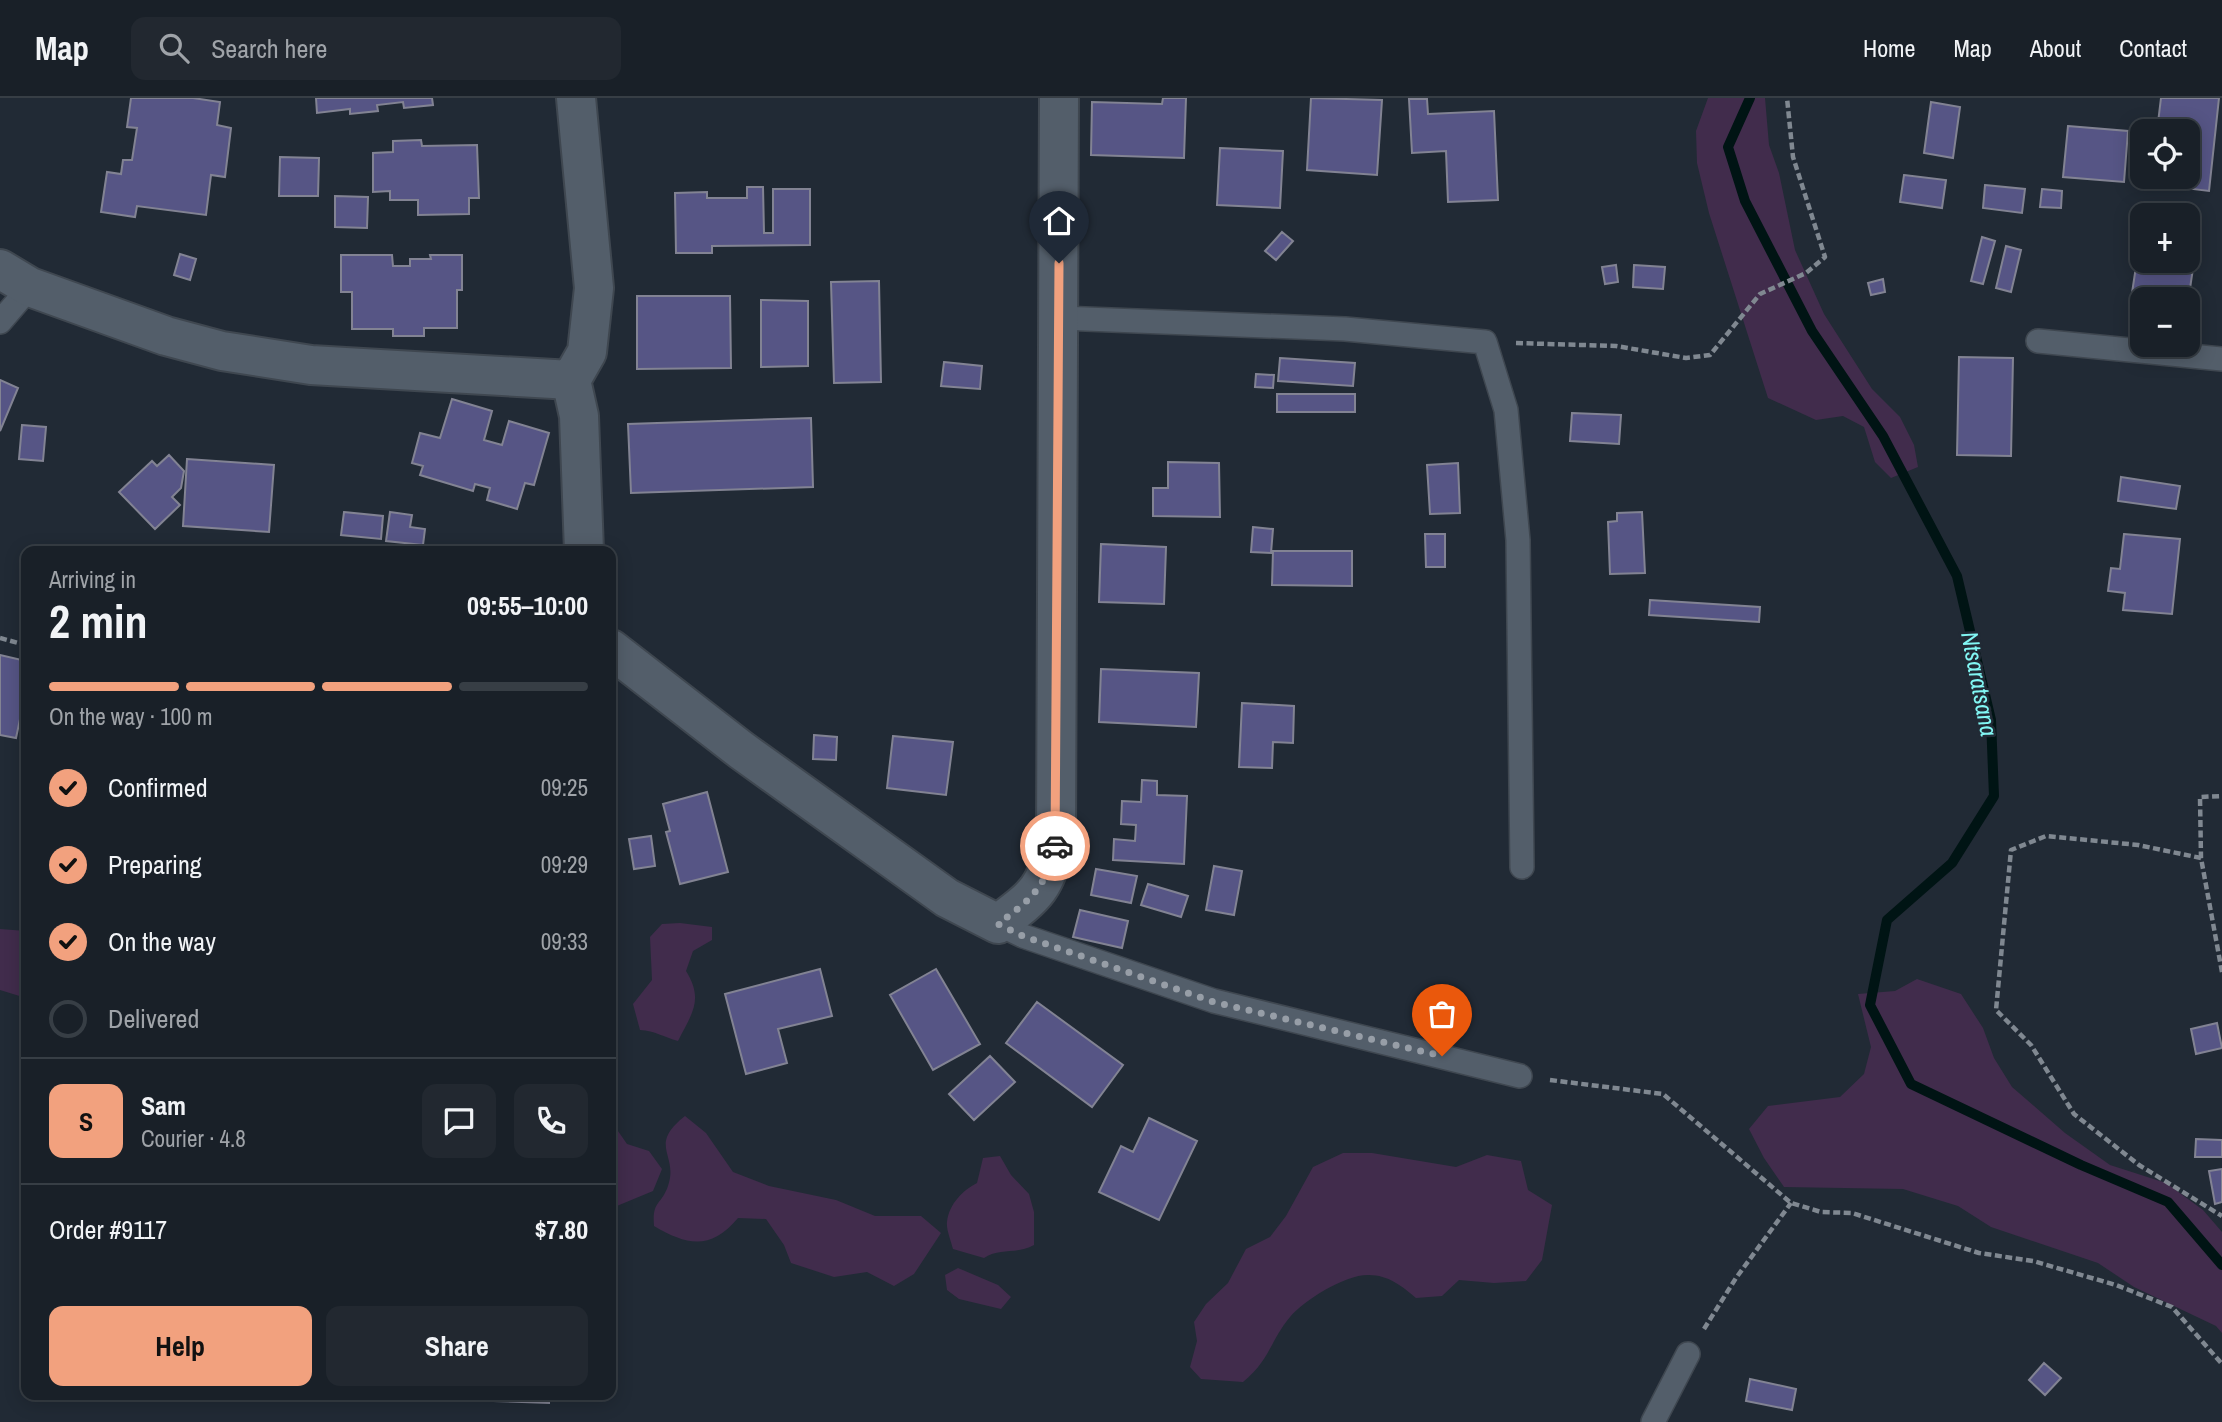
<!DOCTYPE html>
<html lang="en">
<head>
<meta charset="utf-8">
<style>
  :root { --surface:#192028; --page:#222830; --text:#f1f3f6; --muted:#9fa3a8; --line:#373e45; --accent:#f2a17e }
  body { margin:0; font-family:"Archivo Narrow",sans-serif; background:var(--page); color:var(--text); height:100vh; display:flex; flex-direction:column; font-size:26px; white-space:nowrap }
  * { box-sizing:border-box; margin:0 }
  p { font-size:23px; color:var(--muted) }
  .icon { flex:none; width:38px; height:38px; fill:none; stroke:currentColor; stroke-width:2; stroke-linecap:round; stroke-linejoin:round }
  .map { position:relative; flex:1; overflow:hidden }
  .panel { position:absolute; left:21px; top:448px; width:595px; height:854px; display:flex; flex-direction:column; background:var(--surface); border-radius:14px; box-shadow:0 4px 18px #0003,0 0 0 2px var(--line) }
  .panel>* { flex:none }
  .tools { position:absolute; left:2130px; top:21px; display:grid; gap:14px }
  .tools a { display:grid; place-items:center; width:70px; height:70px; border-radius:14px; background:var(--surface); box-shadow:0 4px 18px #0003,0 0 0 2px var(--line); font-size:35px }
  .pin { position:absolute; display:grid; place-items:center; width:60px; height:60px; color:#fff; margin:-72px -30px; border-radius:50% 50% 50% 0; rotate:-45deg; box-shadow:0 0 7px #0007 }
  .pin .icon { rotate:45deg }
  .courier { position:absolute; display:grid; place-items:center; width:70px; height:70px; margin:-35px; border:5px solid #f2a17e; border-radius:50%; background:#fff; color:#222; box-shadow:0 2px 9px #0007 }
  .overview em { font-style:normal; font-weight:700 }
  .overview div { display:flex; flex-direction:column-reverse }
  .overview { display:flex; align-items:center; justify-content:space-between; height:119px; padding:0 28px }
  h1 { font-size:46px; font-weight:700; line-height:52px }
  .bar { display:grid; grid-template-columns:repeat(4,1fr); gap:10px 7px; align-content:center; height:84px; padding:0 28px }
  .bar i { height:9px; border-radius:5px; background:var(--line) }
  .bar .current { background:var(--accent) }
  .bar p { grid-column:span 4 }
  .line { display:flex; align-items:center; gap:18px; padding:0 28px; border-top:2px solid var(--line) }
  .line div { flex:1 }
  .round { display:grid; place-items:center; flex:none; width:74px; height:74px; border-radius:14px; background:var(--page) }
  ol { padding:0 28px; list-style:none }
  li { display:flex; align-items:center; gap:21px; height:77px }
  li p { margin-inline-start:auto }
  li .icon { padding:7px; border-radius:50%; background:var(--accent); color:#111; stroke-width:4 }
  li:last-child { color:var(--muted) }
  li i { width:38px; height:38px; border:4px solid var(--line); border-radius:50% }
  .button { display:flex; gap:14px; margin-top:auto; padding:14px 28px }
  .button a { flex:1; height:80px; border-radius:14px; background:var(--accent); color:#111; font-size:28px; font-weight:700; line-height:80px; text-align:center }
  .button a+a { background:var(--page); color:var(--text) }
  header { display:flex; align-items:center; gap:42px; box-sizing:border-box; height:98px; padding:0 35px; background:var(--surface); border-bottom:2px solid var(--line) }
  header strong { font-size:33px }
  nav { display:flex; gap:38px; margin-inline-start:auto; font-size:24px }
  .search { width:490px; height:63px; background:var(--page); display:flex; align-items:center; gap:18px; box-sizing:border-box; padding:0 24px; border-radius:14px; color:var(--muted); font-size:26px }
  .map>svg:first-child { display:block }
</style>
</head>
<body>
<header>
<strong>Map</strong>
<div class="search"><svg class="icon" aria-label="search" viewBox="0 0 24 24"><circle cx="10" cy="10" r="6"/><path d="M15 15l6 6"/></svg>Search here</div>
<nav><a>Home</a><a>Map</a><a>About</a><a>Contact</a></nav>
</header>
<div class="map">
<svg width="2222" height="1324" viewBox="0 0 2222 1324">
  <rect width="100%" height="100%" fill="#212a35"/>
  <!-- green -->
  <path fill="#412c4c" d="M1708,0h57l4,47 10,28 16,77 29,64 48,75 28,28 14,28 4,22 -27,11 -16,-16 -11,-35 -21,-11 -27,4 -48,-22 -59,-185 -12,-50 -1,-32z
    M680,825l32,4v13l-19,11 -7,20c18,29 6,42 -8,70 -14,-4 -23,-10 -38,-11l-7,-26 19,-24 -2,-43 12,-13z
    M0,831l26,2v67l-26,-8z
    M1917,881l44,15 22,34 11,30 18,29 53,46 45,32 56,18 37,27 19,22v101l-6,-7 -82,-39 -36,-24 -107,-36 -33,-21 -55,-17 -119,-2 -20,-29 -15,-29 19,-23 72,-9 24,-23 7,-27 -13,-53 37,-3z
    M685,1018l21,17 27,39 36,14 67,14 39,16h46l20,17 -27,41 -20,12 -27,-14 -33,5 -43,-14 -7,-18 -18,-26 -28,-1c-27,32 -50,28 -84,8 -2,-26 7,-20 14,-40 11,-32 -21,-40 17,-70z
    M611,1023l16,23 22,7 13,18 -9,22 -41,17 -1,28z
    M1343,1055h29l84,14 31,-12 34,6 7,29 24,15 -10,55 -16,21 -32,2 -35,-3 -17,16 -26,2c-14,-12 -28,-23 -47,-23 -23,-1 -65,25 -79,42 -20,24 -20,43 -47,65l-42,-3 -11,-12 7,-26 -3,-19 12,-18 22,-21 18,-34 24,-12 16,-21 27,-49z
    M1000,1058l11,19 18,19 5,18v33c-18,10 -33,2 -50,13l-31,-9c-2,-8 -7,-20 -6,-27 2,-18 16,-32 30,-39l6,-25z
    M958,1170l40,17 13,12 -10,12 -42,-10 -12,-9 -2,-15z"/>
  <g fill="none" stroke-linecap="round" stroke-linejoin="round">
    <!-- stream -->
    <path stroke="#001414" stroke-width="10" d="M1750,0l-22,49 17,54 67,130 71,105 74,140 34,144 3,76 -42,67 -65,57 -17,85 41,79 170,81 87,37 54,63"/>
  </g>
  <!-- building -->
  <path fill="#565585" stroke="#828393" stroke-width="2" d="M131,0h62l27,4 -3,23 14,3 -6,49 -14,-2 -5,40 -69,-9 -2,11 -34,-5 6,-40 14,2 2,-14h9l5,-32 -10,-1z
    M316,0h116l1,7 -29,3 -1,-6 -26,3 1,6 -28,3v-5l-33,4z
    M1163,0h23l-2,60 -93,-3 1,-53 70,2z
    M1311,0l71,2 -5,75 -70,-5z
    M2161,0h58l-10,93 -58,-7 1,-7h36v-46h-31z
    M1409,1h18l1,15 66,-3 4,89 -50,2 -2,-51 -34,2z
    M1931,4l29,5 -7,51 -29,-5z
    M2068,28l60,5 -4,51 -61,-5z
    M421,42l1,6 55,-1 2,53h-10v16l-51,1v-15h-28v-9l-17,1v-39l20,-1v-11z
    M1220,50l63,3 -3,57 -63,-3z
    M280,59l39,1 -1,38h-39z
    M1904,77l42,5 -4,28 -42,-6z
    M1985,87l40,4 -3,24 -39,-5z
    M747,89h16l1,46h9v-44h37v56l-98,1v7h-36l-1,-60 32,-1v6h40z
    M2042,91l20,2 -1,17 -21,-1z
    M335,98l33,1 -1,31 -32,-1z
    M2188,121l12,2 -12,81v-3h-46v8l-12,-1 12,-79v34h46z
    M1282,134l11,9 -17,19 -11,-9z
    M1982,139l13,4 -12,43 -12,-3z
    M2006,148l15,4 -10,42 -15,-4z
    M180,156l16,5 -6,21 -16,-5z
    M341,157h51l1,11h17v-7h21l-1,-4h32v35h-5v38h-33v8h-31v-7h-41v-37h-11z
    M1616,167l2,17 -13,2 -3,-17z
    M1634,167l31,2 -2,22 -30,-2z
    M1883,181l2,13 -14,3 -3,-12z
    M879,183l2,101 -47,1 -3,-101z
    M637,198h93l1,72 -94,1z
    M761,202l47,1v65l-47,1z
    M1959,259l54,1 -2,98 -54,-1z
    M1280,260l75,5 -2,23 -75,-5z
    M944,264l38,4 -2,23 -39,-3z
    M1256,276l18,1 -1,13 -18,-1z
    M0,282l18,8 -18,43z
    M1277,296h78v18h-78z
    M452,301l40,12 -8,29 18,5 7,-24 40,12 -15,52 -9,-2 -8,26 -30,-9 3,-12 -15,-4 -2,7 -53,-16 3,-9 -11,-3 8,-30 20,5z
    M1572,315l49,2 -2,29 -49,-3z
    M811,320l2,69 -182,6 -3,-69z
    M22,327l24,2 -3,34 -24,-2z
    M169,357l15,16 -3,17 -9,9 8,8 -25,24 -36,-37 33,-31 5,5z
    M187,361l87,6 -5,67 -86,-6z
    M1168,364l51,1 1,54 -67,-1v-28h15z
    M1458,365l2,50 -30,1 -3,-49z
    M2121,379l59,9 -4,23 -58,-8z
    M344,414l39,4 -2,23 -40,-4z
    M390,414l22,3 -2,12 15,2 -2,16 -37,-4z
    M1642,414l3,61 -35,1 -2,-52 9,-1v-8z
    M1253,429l20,2 -2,24 -20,-1z
    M1425,436h20v33h-19z
    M2124,436l56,5 -8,75 -49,-4 2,-17 -17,-2 3,-23 9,1z
    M1101,446l65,3 -2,57 -65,-2z
    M1273,453h79v35l-80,-1z
    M1650,502l110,7 -1,15 -110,-7z
    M0,557l26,6v30l-10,47 -16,-3z
    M1101,571l98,4 -3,54 -97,-5z
    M1242,605l52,3 -1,37 -20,-1 -1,26 -33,-1z
    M814,637l23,2 -1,23 -23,-1z
    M893,638l60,6 -7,53 -59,-7z
    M1142,682l15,1v14l30,1 -3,68 -71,-4 1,-21 21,2 1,-16 -15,-1 1,-23 19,1z
    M707,694l21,80 -48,12 -14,-52 4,-1 -7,-27z
    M651,738l4,30 -21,3 -5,-30z
    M1214,768l28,5 -8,44 -28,-5z
    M1096,771l41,7 -6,27 -40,-8z
    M1148,786l40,12 -7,21 -40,-12z
    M1080,812l48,11 -6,27 -49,-11z
    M820,871l12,47 -54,13 9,34 -41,11 -21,-80z
    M936,871l44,75 -47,26 -43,-75z
    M1037,904l86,63 -31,42 -86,-64z
    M2217,925l5,25 -26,6 -5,-25z
    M990,958l25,26 -41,38 -25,-26z
    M1149,1020l48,23 -38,79 -60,-28 22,-46 12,6z
    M2196,1041l26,1v17h-27z
    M2222,1071v33l-7,2 -6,-33z
    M2044,1265l17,15 -16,17 -16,-15z
    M1750,1281l46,10 -4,21 -46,-9z
    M494,1297h55v8l-55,-2z"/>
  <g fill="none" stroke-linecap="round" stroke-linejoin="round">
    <!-- lane casing -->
    <g stroke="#3f4750" stroke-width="26">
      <path id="lane" d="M1060,220l285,11 140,13 21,68 12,130 4,327
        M0,224l30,-35
        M2038,243l184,18
        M998,826l25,12 191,65 306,75
        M1653,1324l35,-68"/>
    </g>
    <!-- street casing -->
    <g stroke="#3f4750" stroke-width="42">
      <path id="street" d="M576,0l18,190 -7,64 -16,28 8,36 5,135
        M0,171l30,18 136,49 56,15 89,14 260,15
        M611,551l130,101 206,148 51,26c37,-28 48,-35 58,-83l3,-743"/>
    </g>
    <!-- path -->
    <path stroke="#808891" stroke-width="4.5" stroke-dasharray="7 3.5" stroke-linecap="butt" d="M1516,245l100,3 70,12 24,-3 50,-61 46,-21 19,-16 -32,-100 -6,-59
      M0,540l26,7
      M2201,760l-63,-13 -92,-9 -35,14 -15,160 35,35 43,69 65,51 83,51
      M2222,874l-21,-114 -1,-61 22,-1
      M1550,982l113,14 128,109 30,9 31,1 127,40 54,8 83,24 56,22 50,57
      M1704,1231l32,-51 55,-75"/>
    <!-- lane -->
    <use href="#lane" stroke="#535e6a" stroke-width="23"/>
    <!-- street -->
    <use href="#street" stroke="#535e6a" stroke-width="38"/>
  </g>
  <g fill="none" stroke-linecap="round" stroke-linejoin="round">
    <!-- done -->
    <path stroke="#979ea7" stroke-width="7" stroke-dasharray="0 12.6" d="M1055,748c-9,42 -24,53 -57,78l25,12 191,66 228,54"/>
    <!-- route -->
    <path stroke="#f2a17e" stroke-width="9" d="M1055,748l4,-583"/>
  </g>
  <g text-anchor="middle" stroke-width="5" stroke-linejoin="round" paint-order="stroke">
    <!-- water labels -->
    <g font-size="24" font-style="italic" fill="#82f7f4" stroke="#212a35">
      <text transform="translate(1979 586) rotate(79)" y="8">Ntsaratsana</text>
    </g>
  </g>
</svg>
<div class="tools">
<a><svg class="icon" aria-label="locate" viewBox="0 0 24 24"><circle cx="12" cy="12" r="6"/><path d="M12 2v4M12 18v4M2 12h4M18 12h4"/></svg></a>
<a>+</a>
<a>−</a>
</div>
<div class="pin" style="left:1442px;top:958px;background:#ea580c"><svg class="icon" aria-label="bag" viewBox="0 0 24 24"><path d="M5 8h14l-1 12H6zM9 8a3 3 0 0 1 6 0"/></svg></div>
<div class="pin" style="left:1059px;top:165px;background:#1f2937"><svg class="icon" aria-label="home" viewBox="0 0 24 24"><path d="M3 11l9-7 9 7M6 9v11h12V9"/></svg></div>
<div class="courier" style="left:1055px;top:748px"><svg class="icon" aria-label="car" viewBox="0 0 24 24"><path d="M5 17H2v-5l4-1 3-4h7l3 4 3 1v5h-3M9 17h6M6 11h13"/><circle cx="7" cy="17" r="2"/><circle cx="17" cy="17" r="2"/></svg></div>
<section class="panel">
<div class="overview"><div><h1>2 min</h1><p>Arriving in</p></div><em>09:55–10:00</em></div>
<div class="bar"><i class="current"></i><i class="current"></i><i class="current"></i><i></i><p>On the way · 100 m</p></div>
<ol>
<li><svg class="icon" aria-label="check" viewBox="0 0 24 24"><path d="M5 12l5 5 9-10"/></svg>Confirmed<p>09:25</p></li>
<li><svg class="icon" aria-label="check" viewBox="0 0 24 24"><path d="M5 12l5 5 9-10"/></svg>Preparing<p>09:29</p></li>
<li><svg class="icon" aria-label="check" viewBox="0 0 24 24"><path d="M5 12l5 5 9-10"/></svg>On the way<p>09:33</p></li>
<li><i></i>Delivered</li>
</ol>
<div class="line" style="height:126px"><b class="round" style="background:var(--accent);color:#111">S</b><div><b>Sam</b><p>Courier · 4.8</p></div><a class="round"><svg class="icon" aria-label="chat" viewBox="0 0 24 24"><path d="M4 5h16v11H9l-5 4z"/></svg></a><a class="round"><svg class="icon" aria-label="phone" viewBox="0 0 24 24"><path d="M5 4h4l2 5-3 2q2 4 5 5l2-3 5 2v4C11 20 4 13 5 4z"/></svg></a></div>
<div class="line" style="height:91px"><div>Order #9117</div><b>$7.80</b></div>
<div class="button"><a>Help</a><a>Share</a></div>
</section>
</div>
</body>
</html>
